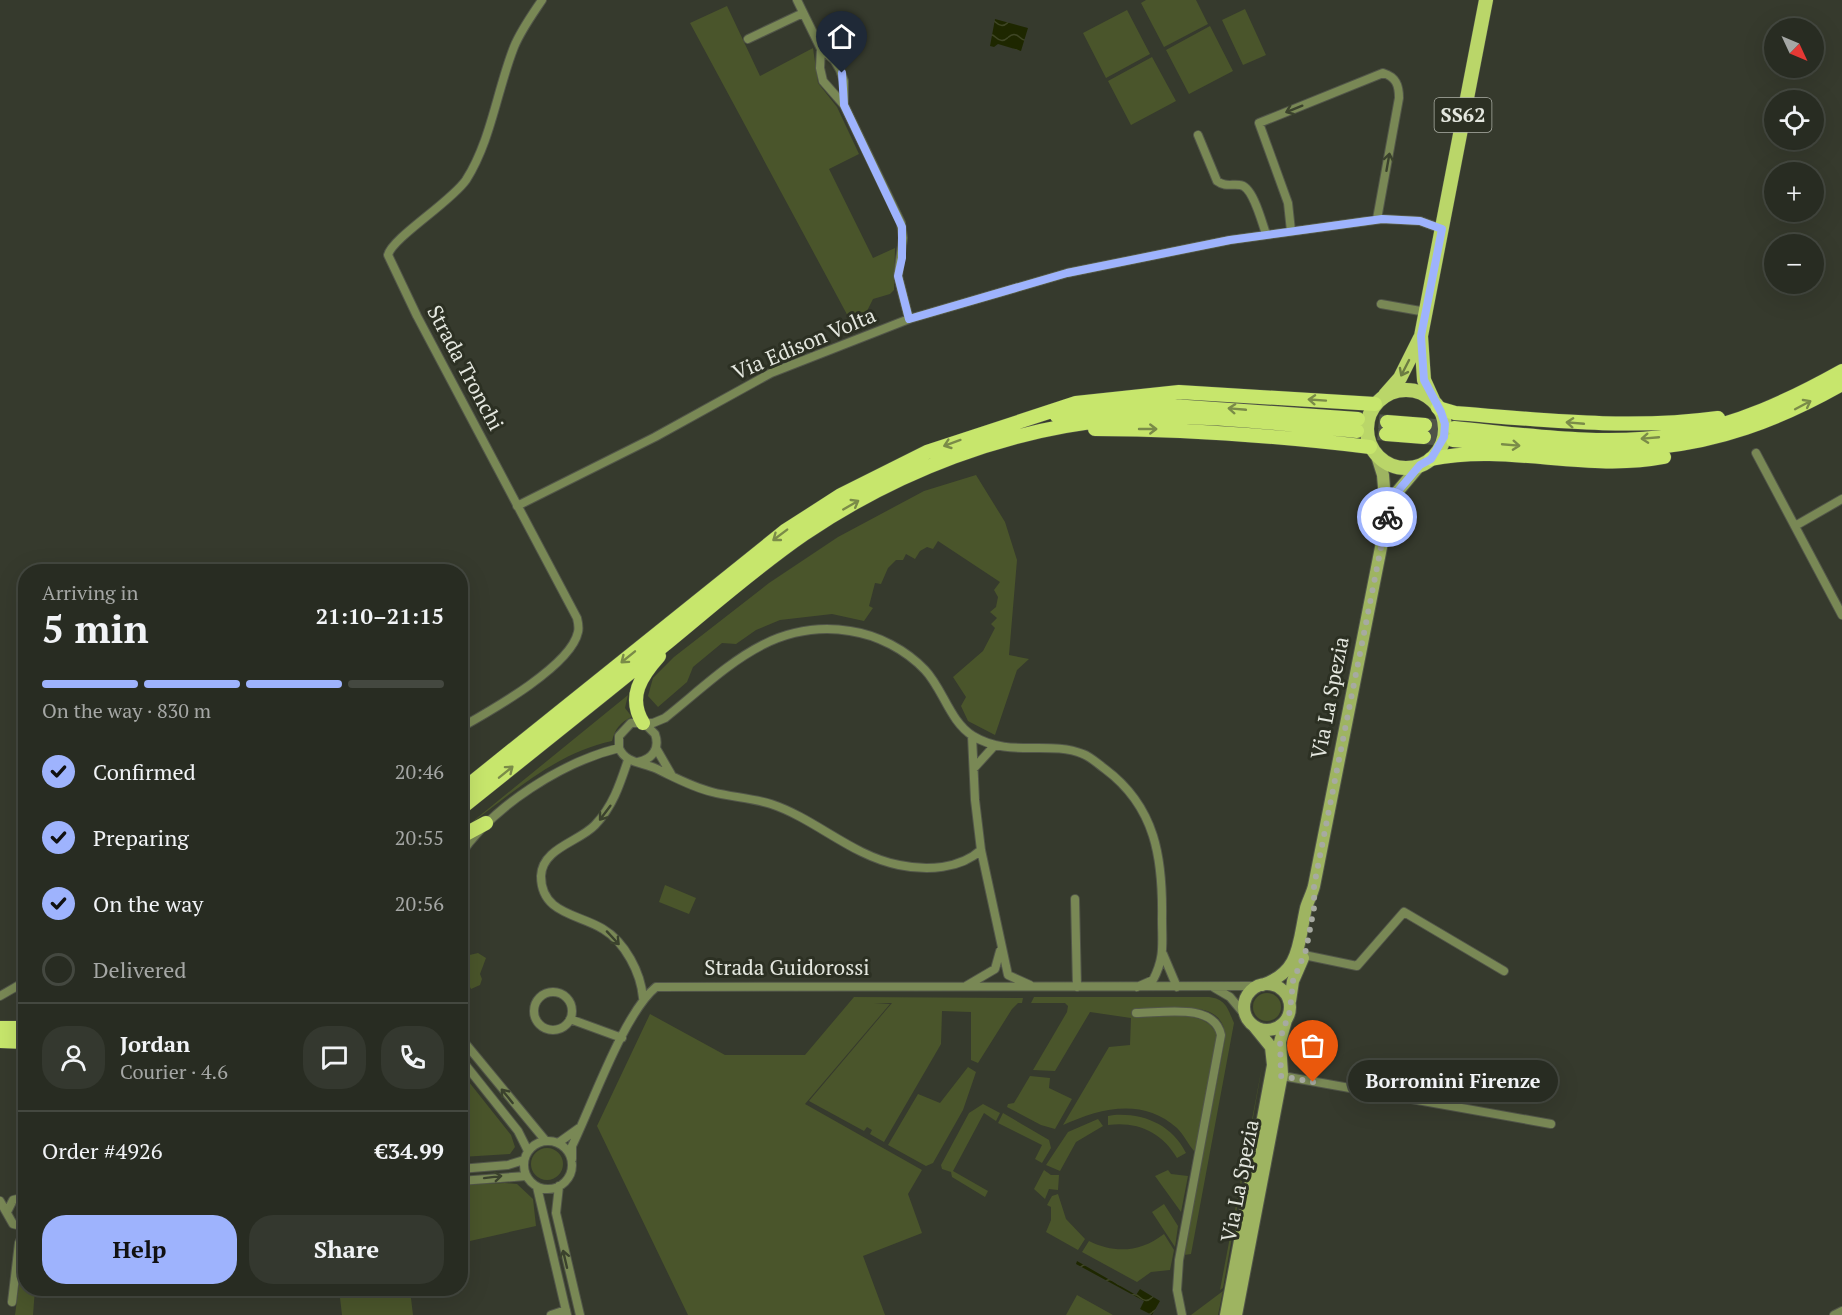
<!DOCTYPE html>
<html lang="en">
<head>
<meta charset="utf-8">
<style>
  :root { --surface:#282c22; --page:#34382f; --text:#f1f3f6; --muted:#a5a7a5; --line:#444840; --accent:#9eb3fd }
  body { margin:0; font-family:"PT Serif",serif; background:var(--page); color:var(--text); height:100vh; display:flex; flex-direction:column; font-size:22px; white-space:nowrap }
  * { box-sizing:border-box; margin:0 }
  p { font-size:20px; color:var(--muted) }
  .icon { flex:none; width:33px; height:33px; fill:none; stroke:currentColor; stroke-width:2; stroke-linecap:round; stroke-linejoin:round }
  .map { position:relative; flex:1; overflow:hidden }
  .drawer { position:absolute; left:18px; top:564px; width:450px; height:732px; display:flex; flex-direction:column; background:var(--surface); border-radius:24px; box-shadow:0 6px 24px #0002,0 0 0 2px var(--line) }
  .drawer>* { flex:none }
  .needle { width:39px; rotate:134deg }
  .controls { position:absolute; left:1764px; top:18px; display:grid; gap:12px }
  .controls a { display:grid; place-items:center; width:60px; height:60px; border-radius:50%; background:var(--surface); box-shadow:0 6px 24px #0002,0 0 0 2px var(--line); font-size:30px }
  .pin { position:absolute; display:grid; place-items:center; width:51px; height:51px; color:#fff; margin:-62px -26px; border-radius:50% 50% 50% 0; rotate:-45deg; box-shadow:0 0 6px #0007 }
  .pin .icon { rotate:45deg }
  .courier { position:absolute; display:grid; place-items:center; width:60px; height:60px; margin:-30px; border:4px solid #9eb3fd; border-radius:50%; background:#fff; color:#222; box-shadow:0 2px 8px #0007 }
  .bubble { position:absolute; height:42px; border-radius:21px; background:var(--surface); box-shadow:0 6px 24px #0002,0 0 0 2px var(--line); font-size:20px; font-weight:800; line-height:42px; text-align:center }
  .overview em { font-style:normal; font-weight:800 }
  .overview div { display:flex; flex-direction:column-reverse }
  .overview { display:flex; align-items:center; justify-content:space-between; height:102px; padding:0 24px }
  h1 { font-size:39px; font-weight:800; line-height:45px }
  .bar { display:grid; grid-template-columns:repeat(4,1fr); gap:9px 6px; align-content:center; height:72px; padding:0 24px }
  .bar i { height:8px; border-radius:4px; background:var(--line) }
  .bar .selected { background:var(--accent) }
  .bar p { grid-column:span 4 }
  .line { display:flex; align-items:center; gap:15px; padding:0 24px; border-top:2px solid var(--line) }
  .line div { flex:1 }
  .round { display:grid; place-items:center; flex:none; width:63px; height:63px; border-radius:24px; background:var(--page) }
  ol { padding:0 24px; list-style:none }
  li { display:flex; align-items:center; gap:18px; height:66px }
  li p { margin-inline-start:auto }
  li .icon { padding:6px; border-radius:50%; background:var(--accent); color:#111; stroke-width:4 }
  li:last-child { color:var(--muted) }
  li i { width:33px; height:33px; border:3px solid var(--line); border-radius:50% }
  .button { display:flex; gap:12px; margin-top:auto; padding:12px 24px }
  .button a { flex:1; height:69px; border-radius:24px; background:var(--accent); color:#111; font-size:24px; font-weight:800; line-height:69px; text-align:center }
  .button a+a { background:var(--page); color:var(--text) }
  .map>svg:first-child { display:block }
</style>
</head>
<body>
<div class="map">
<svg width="1842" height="1315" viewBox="0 0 1842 1315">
  <defs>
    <pattern id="water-waves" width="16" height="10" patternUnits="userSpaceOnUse" patternTransform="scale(1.5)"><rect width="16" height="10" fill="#1e2700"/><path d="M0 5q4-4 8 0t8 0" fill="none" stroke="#3f4625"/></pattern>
  </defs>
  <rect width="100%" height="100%" fill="#363a2d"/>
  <!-- green -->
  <path fill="#4a552b" d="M1146,0h50l12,24 -44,23 -23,-44z
    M727,6l33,70 53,-28 5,35 19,24 22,47 -30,15 44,89 22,-10 -1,42 -4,4 -17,5 -7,14 -16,7 -160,-297z
    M1245,9l21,46 -23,10 -21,-45z
    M1127,10l23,44 -44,24 -23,-45z
    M1210,26l23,45 -44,23 -23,-44z
    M1152,57l24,44 -45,24 -23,-44z
    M976,475l29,47 12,38 -8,95 20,4 -12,11 -22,65 -27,-14 -7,-15 5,-9 -13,-20 30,-26 12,-23 -4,-4 6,-6 -7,-6 6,-5 2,-10 -4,-7 6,-8 -62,-41 -5,8 -6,-2 -7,4 -5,8 -9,-5 -3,6h-7l-8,8 -7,16 -6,-1 -6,23 4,2 -9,13 -32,-7 -52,6 -24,10 -20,14 -14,-1 -29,24 -6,15 -29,25 -10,-11 5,-18 21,-21 95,-74 69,-46 86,-46z
    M628,695l-3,13 7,9c-12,5 -17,12 -20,24 -58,12 -104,56 -151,90z
    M665,885l31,13 -7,16 -30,-12z
    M478,953l8,5 -6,16 2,5 -2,6 -9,4 -10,-20v-12z
    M1253 1007a14 14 0 1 1 28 0a14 14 0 1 1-28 0Z
    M854,997l169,1 -1,5h-4l-6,6 -34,54 -7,-3v-48l-29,-1 -1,33 -57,98 -14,-8 2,-4 -5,-3 -3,4 -55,-30 83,-98h-18l16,1 -85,100 117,66 -14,24 14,39 -59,23 22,59h-197l-91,-189 53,-112 75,41h80z
    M1034,997h175c17,2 19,12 25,26l-43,231 -7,1 41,-215c2,-47 -62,-29 -89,-23 25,2 71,-11 81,19l-21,112 -2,3c-6,-7 -10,-16 -17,-23 -34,-31 -77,-20 -114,-3l46,-78 21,-2 1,-27 -41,-6 -35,59 -22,-1 34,-58 1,-6 -3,-3h-34z
    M1263,1061l-40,227 -3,2z
    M968,1067l8,5 -13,38 -30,53 -7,3 -38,-21 30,-51 22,9z
    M461,1072l50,63 4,12 -5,7 -49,3z
    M1030,1076l20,2 -1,10 23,11 -17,30 -14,-4 -34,-18 1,-3 6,-1z
    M983,1104l17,9 -4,8 -12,-8 -31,58 35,20 -3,6 -33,-20 -1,-5 -9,-3 -1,-4 28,-52z
    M1003,1113l46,27 2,8 -9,15 -7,-4 7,-14 -44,-22z
    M1114,1115c30,-2 58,10 72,38l-9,5c-15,-26 -40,-37 -69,-33v-9z
    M1098,1119l5,7 -27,16 -16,29 -14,-6 22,-33z
    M531 1164a16 16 0 1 1 32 0a16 16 0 1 1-32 0Z
    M1044,1170l7,5h8l-1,15 -9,-1 -4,10 -11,-10z
    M1168,1170l3,4 17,2 -7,36 -26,-36z
    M505,1183l12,1 16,15 3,27 -75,17v-58z
    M1058,1194l8,25 19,20 -7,11 -32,-18 5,-12v-13l-4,-2 5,-9z
    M1164,1204l14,22 -3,21 -23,-35z
    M1164,1234l10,16 -4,20 -19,2 -14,10 -55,-30 7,-11c26,13 52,11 75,-7z
    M25,1241l1,47 9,1 -2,26h-18z
    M339,1289h75l-4,1 3,25h-71z
    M1223,1291l-5,24h-27z
    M1077,1295l36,20h-47z"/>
  <!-- water -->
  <path fill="url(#water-waves)" d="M995,19l33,9 -7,23 -23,-7 -4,3 -4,-1z
    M1077,1261l59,34 4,-6 20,12 -8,14 -12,-6 4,-8 -68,-37z"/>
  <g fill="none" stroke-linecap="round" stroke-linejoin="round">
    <!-- trunk-tunnel -->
    <path stroke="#505448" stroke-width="14" stroke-dasharray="14 7" stroke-linecap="butt" d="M1358,419l29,3
      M1425,425l29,3
      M1357,431l29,3
      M1424,437l29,3"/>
    <!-- minor casing -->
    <g stroke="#525649" stroke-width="10">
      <path id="minor" d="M797,0l24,49 13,11 6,10 4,11v24
        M748,39l55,-26
        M821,49l-1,19 3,13 21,24 57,118 2,15 -5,38 11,43
        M1198,135l19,46c8,6 14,3 23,4 13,1 22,38 26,49
        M1291,231l-3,-28 -29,-80 124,-50c13,4 16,12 16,25l-22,121
        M1381,304l45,8
        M1756,453l86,162
        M517,506l138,-69 116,-64 138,-54 158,-46 163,-33 152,-21 38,2 22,8
        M1795,526l47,-27
        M460,728c30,-17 111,-62 118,-96 1,-4 0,-10 -1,-14l-160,-302 -29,-61c4,-17 63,-53 78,-75 25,-39 31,-90 48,-133 7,-17 18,-32 28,-47
        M972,736l3,64 6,50 27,125 22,10
        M656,748l15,26
        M628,760c-8,24 -15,46 -33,65 -16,17 -53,23 -54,51 0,38 38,38 62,53 22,13 38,44 40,69
        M638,762c15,-3 22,-14 17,-28l-10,-10
        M975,767l20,-22
        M981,850c-21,19 -54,21 -82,15 -47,-9 -83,-46 -128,-61 -19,-6 -40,-7 -59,-12 -20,-5 -36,-14 -55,-23 -14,-7 -31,-5 -38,-21v-12l12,-13h22l12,-5c58,-46 105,-100 185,-87 28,4 56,19 75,39 18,19 25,52 48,66 36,22 76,4 110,18 8,3 15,10 22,15 51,38 58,90 57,150 0,25 3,38 -9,61l-16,7
        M460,855c33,-49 102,-93 159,-107
        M1075,899l2,88
        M1163,954l14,33
        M1304,955l53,11 47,-54 100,59
        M966,986l29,-17 5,-18
        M1213,987l17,10 15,18
        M534 1011a19 19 0 1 1 38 0a19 19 0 1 1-38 0Z
        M0,996l26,-15
        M1136,1013c26,0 78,-11 85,22l-42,225 -2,30 5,25
        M570,1019l52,19
        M460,1037l85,103
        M460,1058l58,73 10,20
        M1277,1075l274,49
        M524 1165a24 24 0 1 1 48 0a24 24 0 1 1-48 0Z
        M558,1143l21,-15
        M572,1159v-13c20,-41 52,-133 84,-159l601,-1
        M460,1169l48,-4 16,-5
        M460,1181l66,-5
        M559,1186l-3,27 24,102
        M537,1187l30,128
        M0,1201l13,23 13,3
        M7,1212l6,-12 13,-3
        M12,1302l7,-59 7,-15
        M551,1315l15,-5
        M1834,1315l8,-4"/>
    </g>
    <!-- secondary casing -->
    <g stroke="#525649" stroke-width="14">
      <path id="secondary" d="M1377,456l6,19 3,38
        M1244 1007a23 23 0 1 1 46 0a23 23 0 1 1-46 0Z
        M1262,985c39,-13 36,-42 44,-77 2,-7 6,-14 8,-22l73,-369 11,-26 22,-26
        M1290,1001l3,-20 10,-23
        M1226,1315l47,-250 -2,-18 -17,-21
        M1236,1315l46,-241 -2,-32 6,-22"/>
    </g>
    <!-- primary casing -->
    <g stroke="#525649" stroke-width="15">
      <path id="primary" d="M1367 429a39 39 0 1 1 78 0a39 39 0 1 1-78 0Z
        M1385,395l15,-17 20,-40
        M1434,402l-10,-22 -3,-44 65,-336"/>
    </g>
    <!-- trunk casing -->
    <g stroke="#525649" stroke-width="15">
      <path id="trunk" d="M1438,408l17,5c88,7 175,17 263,5
        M1057,416l62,-9 40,-2 199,14
        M1387,422l38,3
        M1454,428c73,7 150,19 223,7 60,-10 113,-35 165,-64
        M1095,429c95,0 182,7 275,18
        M1386,434l38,3
        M1453,440c157,14 246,25 389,-56
        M1431,459c77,-16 155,13 233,-2
        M643,723c-16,-26 -2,-47 16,-67
        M460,792l325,-261 56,-36 86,-43 149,-49 103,-11 196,12
        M460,809c70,-56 139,-111 208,-167 44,-36 88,-75 136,-108 93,-63 202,-105 314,-115 79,-7 160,5 239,12
        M460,837l26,-14
        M0,1028h26
        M0,1041l26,1"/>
    </g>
    <!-- minor -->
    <use href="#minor" stroke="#798855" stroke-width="8"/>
    <!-- secondary -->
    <use href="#secondary" stroke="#9eb461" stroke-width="12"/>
    <!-- primary -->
    <use href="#primary" stroke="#bad669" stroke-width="14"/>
    <!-- trunk -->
    <use href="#trunk" stroke="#c7e66c" stroke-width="14"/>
  </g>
  <!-- one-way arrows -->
  <defs><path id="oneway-shaft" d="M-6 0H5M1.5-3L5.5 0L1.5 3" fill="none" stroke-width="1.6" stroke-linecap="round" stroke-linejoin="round" transform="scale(1.5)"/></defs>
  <g stroke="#3b422d">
    <use href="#oneway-shaft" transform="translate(1294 109) rotate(158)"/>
    <use href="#oneway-shaft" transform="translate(1388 162) rotate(-80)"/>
    <use href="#oneway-shaft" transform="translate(605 813) rotate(127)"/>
    <use href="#oneway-shaft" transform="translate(613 938) rotate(47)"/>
    <use href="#oneway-shaft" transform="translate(507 1096) rotate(-129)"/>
    <use href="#oneway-shaft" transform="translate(493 1177) rotate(-7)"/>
    <use href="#oneway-shaft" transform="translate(565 1259) rotate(-103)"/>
  </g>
  <use stroke="#6c7b42" href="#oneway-shaft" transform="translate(1405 368) rotate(117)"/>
  <g stroke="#7a8b48">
    <use href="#oneway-shaft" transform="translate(1317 400) rotate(-176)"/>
    <use href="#oneway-shaft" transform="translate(1803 405) rotate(-28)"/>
    <use href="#oneway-shaft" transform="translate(1237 409) rotate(-175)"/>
    <use href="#oneway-shaft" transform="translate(1575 423) rotate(-175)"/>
    <use href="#oneway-shaft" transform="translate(1148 429)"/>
    <use href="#oneway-shaft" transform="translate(1650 438) rotate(175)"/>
    <use href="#oneway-shaft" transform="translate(952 443) rotate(160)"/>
    <use href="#oneway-shaft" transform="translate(1511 445) rotate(5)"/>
    <use href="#oneway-shaft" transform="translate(851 505) rotate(-30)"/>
    <use href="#oneway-shaft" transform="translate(780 535) rotate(143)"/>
    <use href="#oneway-shaft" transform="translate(628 657) rotate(141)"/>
    <use href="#oneway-shaft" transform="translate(506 772) rotate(-39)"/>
  </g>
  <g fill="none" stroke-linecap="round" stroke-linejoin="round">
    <!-- done -->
    <path stroke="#a7aaa1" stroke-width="6" stroke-dasharray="0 10.8" d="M1313,1082l-32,-6 -1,-37 10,-28 3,-30 13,-31 8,-42v-22l73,-369"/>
    <!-- route -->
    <path stroke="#9eb3fd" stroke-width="8" d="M842,73l2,32 58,122v31l-4,18 11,43 158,-46 163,-33 152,-21 38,2 22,8 -21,107 3,44 17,32 4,12 -1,13 -13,22 -11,6 -22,26 -11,26"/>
  </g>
  <g text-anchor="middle" stroke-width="6" stroke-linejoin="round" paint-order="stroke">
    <!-- shield labels -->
    <rect fill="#2c3023" stroke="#adb0a7" stroke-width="1.5" x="1434.5" y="98" width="57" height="34" rx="4.5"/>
    <g font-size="20" font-weight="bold" fill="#e4e7df">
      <text x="1463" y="122">SS62</text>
    </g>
    <!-- street labels -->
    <g font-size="21" fill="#e4e7df" stroke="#2c3023">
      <text transform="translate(804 344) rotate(-23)" y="7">Via Edison Volta</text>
      <text transform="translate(465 368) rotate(62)" y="7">Strada Tronchi</text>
      <text transform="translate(1330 698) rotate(-79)" y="7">Via La Spezia</text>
      <text x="787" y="975">Strada Guidorossi</text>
      <text transform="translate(1240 1181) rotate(-79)" y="7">Via La Spezia</text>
    </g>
  </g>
</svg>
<div class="controls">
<a><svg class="needle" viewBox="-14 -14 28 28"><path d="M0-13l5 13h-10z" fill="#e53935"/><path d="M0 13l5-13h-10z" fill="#a5a7a5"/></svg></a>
<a><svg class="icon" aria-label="locate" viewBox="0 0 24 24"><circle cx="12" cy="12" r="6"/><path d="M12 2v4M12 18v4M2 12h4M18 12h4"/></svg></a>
<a>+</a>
<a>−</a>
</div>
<div class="pin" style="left:1313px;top:1082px;background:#ea580c"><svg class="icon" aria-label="bag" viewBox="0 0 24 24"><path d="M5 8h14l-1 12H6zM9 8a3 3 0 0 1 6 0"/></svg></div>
<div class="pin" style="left:842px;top:73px;background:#1f2937"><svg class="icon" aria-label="home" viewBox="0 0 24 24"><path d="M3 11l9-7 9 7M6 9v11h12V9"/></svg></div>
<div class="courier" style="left:1387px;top:517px"><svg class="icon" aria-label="bike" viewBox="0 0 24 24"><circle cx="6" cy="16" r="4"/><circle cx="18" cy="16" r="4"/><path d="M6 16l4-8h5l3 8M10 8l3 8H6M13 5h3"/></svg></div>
<div class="bubble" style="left:1348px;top:1060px;width:210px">Borromini Firenze</div>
<section class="drawer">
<div class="overview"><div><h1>5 min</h1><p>Arriving in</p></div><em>21:10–21:15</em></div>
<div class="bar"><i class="selected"></i><i class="selected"></i><i class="selected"></i><i></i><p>On the way · 830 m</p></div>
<ol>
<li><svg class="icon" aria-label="check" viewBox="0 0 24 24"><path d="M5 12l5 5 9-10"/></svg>Confirmed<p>20:46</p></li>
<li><svg class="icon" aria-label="check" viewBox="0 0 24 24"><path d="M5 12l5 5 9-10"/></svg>Preparing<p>20:55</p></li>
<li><svg class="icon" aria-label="check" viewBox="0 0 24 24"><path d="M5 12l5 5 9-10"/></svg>On the way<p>20:56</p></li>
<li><i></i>Delivered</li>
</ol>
<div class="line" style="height:108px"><a class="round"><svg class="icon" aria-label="person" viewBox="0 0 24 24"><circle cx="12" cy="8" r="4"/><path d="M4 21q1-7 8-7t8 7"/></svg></a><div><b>Jordan</b><p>Courier · 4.6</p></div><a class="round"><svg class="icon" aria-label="chat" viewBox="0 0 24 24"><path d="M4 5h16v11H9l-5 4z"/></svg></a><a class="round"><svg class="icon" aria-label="phone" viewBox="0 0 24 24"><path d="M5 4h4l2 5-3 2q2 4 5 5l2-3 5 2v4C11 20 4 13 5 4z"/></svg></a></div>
<div class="line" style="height:78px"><div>Order #4926</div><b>€34.99</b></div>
<div class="button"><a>Help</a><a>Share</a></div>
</section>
</div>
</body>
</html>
